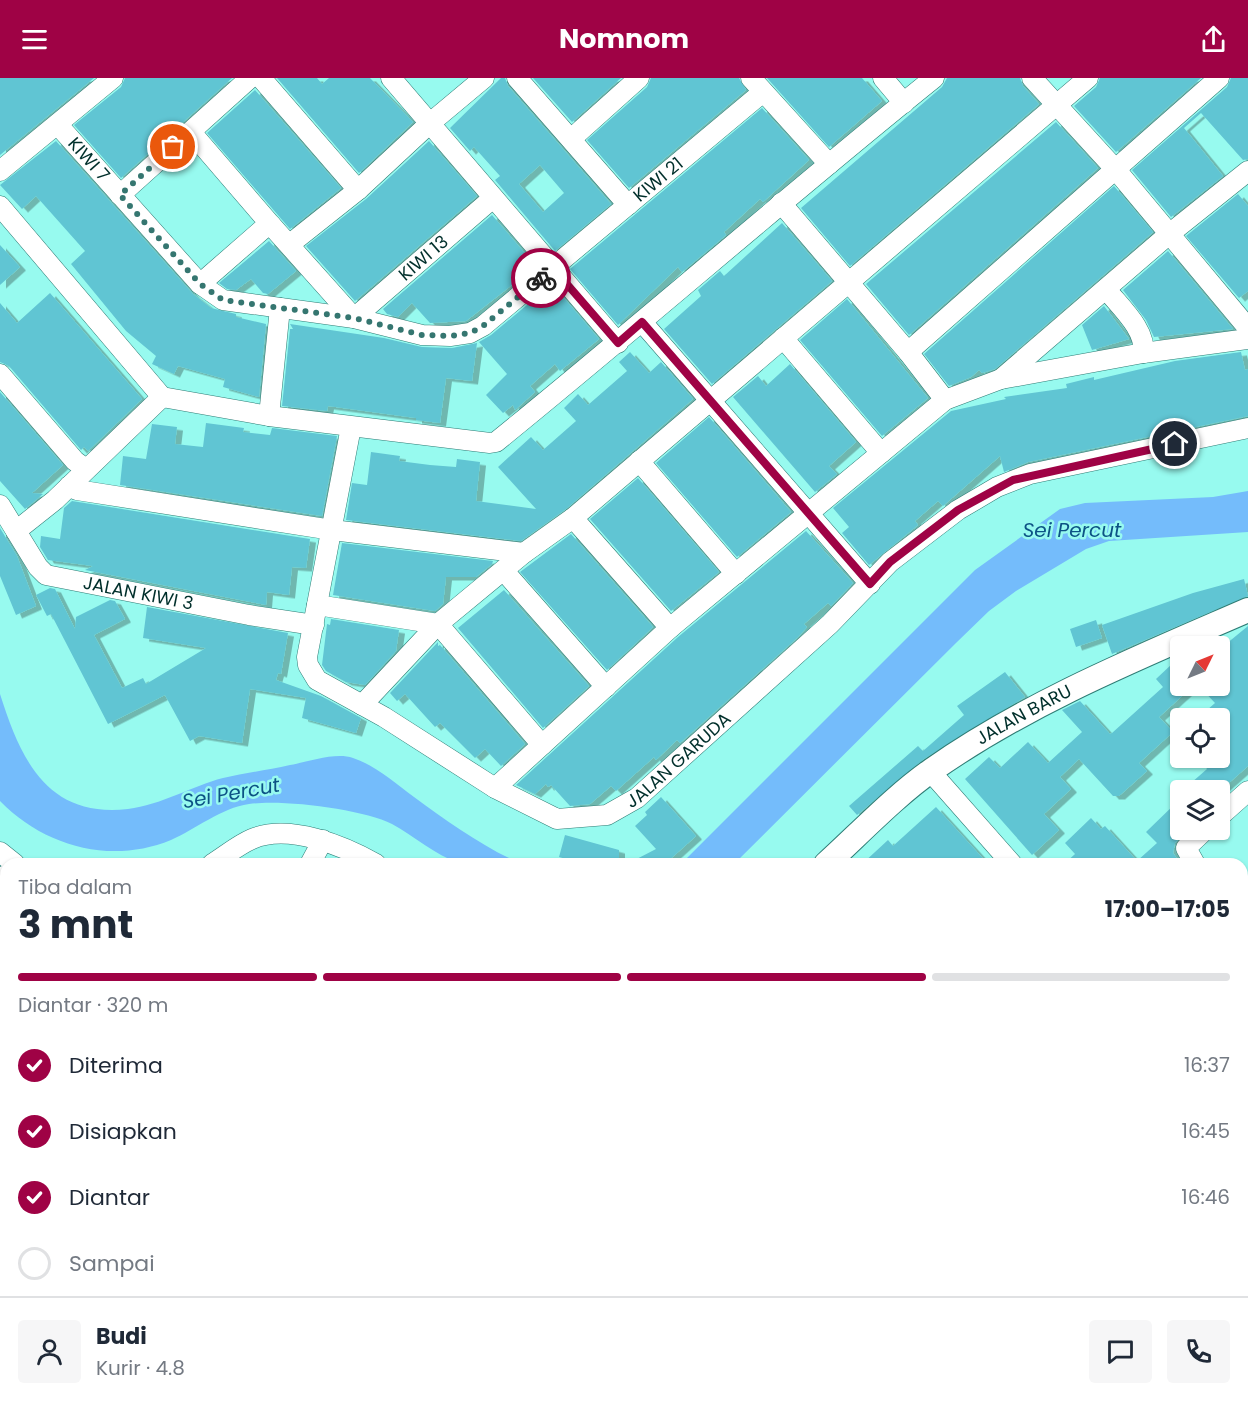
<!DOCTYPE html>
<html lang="id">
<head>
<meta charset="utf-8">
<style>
  :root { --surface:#fff; --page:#f6f6f7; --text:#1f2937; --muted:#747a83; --line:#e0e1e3; --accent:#9f0245 }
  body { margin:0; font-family:Poppins,sans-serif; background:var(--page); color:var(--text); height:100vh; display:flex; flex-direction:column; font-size:22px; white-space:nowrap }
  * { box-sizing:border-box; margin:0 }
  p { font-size:20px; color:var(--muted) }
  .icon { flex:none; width:33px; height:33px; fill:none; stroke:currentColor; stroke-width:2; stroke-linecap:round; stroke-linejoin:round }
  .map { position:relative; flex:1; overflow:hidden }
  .drawer { position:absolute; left:0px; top:780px; width:1248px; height:560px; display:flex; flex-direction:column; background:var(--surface); border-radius:18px 18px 0 0; box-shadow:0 2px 4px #0004 }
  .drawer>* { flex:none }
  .needle { width:39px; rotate:47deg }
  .tools { position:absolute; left:1170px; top:558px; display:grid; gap:12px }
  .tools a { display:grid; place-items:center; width:60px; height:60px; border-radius:6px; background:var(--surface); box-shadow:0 2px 4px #0004; font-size:30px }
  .pin { position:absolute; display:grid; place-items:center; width:51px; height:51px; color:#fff; margin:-26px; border:3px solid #fff; border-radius:50%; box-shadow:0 2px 6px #0007 }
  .courier { position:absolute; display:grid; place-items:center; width:60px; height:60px; margin:-30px; border:4px solid #9f0245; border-radius:50%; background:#fff; color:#222; box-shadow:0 2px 8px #0007 }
  .head em { font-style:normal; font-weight:700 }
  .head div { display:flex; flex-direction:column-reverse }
  .head { display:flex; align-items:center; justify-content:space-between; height:102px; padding:0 18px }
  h1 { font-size:39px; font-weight:700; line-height:45px }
  .bar { display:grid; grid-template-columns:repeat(4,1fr); gap:9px 6px; align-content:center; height:72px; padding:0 18px }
  .bar i { height:8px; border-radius:4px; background:var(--line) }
  .bar .current { background:var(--accent) }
  .bar p { grid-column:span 4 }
  .line { display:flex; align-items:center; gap:15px; padding:0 18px; border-top:2px solid var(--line) }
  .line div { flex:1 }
  .round { display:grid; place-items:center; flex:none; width:63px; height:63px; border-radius:6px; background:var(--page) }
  ol { padding:0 18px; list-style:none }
  li { display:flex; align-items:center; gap:18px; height:66px }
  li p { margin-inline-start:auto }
  li .icon { padding:6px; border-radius:50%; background:var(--accent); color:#fff; stroke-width:4 }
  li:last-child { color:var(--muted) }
  li i { width:33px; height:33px; border:3px solid var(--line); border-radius:50% }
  header { display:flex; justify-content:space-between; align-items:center; height:78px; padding:0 18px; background:var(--accent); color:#fff; font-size:27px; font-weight:700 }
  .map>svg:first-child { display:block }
</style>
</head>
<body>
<header><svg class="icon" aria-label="menu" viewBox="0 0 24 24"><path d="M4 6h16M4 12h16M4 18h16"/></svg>Nomnom<svg class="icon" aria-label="share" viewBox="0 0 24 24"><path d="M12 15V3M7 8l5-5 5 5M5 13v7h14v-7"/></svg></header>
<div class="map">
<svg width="1248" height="1339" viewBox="0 0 1248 1339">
  <defs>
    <filter id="shadow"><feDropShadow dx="6" dy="3.5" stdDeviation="0" flood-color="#0004"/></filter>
  </defs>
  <rect width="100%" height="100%" fill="#97faef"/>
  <!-- water -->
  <path fill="#74bcfb" d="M1248,413v41l-139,9 -23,8 -70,42 -27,20 -32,31 -223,222h-53l294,-294 85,-61 25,-6 128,-6z
    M0,616c21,66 47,124 128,115 33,-4 64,-23 95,-31 22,-5 45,-8 67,-13 18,-3 45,-13 63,-7 22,7 42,25 61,39 33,24 70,51 108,67 -16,0 -48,4 -63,-1 -24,-8 -45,-27 -67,-39 -29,-15 -110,-25 -143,-20 -28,4 -53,25 -78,36 -61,25 -127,6 -171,-39z"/>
  <!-- building -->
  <path fill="#61c5d3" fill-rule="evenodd" filter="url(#shadow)" d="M0,0h94l-94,77z
    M125,0h107l-111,100 -47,-53 47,-38z
    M277,0h40l5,6 7,-6h41l43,44 -54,51z
    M501,0h4l3,8 103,118 -56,47 -60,-71 5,-4 -26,-29 -4,4 -20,-23zM540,87l24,28 -21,19 -24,-28z
    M533,0h88l-49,44z
    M651,0h88l7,12 -117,98 -42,-48 60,-53z
    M767,0h95l20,23 -53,46z
    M947,0h73l3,8 16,18 -189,162 -49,-58 141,-121z
    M1100,0h101l-85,74 -42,-46 22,-19z
    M1231,0h17v81l-5,1 -42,-47 -17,15 39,48 -52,41 -39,-47 95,-83z
    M255,12l86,98 -51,41 -83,-96z
    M762,30l47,52 -46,42 -3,-3 -36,33 2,3 -44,37 -4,-5 -60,58 -48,-56z
    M1056,44l42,46 -189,167 -43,-51z
    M56,63l137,153 18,14 25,6v3l30,7 -7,73 -36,-10 2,-8 -47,-13 -4,8 -22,-10 4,-8 -30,-25 -55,-67 14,-13 -49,-55 -14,13 -22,-24z
    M429,63l48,55 -122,105 -49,-55 60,-47z
    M1114,108l39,46 -158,137 -13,4 -3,-3 -8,7 -22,9 -25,-32z
    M1238,116l10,12v85l-9,7 -53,-62z
    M492,137l44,51 -70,55 -36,2 -18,-20 -14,14 -11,-3 -4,-5z
    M782,145l50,58 -120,103 -48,-55 37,-33 -3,-6 22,-19 4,5z
    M269,163l27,30 -28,23 -5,-1 -12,-14 -15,11 -9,-1 -8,-6z
    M0,167l20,22 -20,18z
    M1168,173l65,78 -79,8 -8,-17 -23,-30z
    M552,206l47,55 -39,32 -5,-7 -25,22 5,6 -20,18 -2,-5 -10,8 -17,-18 21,-21 -28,-32 12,-7z
    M50,215l92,106 -54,52 -4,-4 -3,3 -72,-84 -9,-4v-59l17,20z
    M847,221l81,99 -46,38 -82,-96z
    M1104,228l25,33 -37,11 -10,-25z
    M290,246l94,14 38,9 30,1 25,-5 -5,38 -26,-3 -6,45 -24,-3v-2l-88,-12 -1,5 -45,-5 8,-77h3z
    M630,274l19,21 12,-11 32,37 -127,110 -45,32 -175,-21 6,-37 15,2 4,-33 29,4 -1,5 31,4 26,2 1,-8 23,3 -4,39 60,8 -38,-42 33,-30 12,13 33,-29 -12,-13 14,-14 10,11 39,-34 -8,-9z
    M1241,274l4,18 3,-1v47l-220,46 -24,10 -4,-16 -57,50 -5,-5 -23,20 3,4 -49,40 -27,-32 7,-6 -16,-19 118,-97 55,-12 -2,-2 63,-9 -1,-4 28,-7v3l81,-19z
    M790,286l66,78 -27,24 8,8 -22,18 -82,-95 25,-21 8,10z
    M0,314l63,73 -31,28 11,1 -18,15 -25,-28z
    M709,339l82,95 -54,45 -81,-94z
    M206,345l38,5 -1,4 27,3 2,-7 65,8 -15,80 -202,-31 3,-29 23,3 6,-35 25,3 -2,17 28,3z
    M638,400l81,94 -48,39 -81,-92z
    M72,423l238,38 -4,29 -14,-1 -3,28 -22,-3 -1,13 -181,-35 8,-4 -45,-6 -8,-13 1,-11 19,3 4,-31z
    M0,450l17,28 19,50 -20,9 -16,-39z
    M806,453l47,52 -22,23 -3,-3 -24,21 3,3 -9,10 -118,106 -3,-3 -21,20 -2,-3 -38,34 -5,-5 -21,18 -20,2 -19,-21 -3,2 -2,-3 -11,10 -19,-9 162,-148z
    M571,456l82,93 -46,43 -87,-98z
    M342,465l151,18 -1,3 -16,13h-30l-3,27 -8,7 -102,-16z
    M1244,501l4,17 -136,58 -10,-29 91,-32z
    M50,510l5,1 20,40 1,-12 34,-17 5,1 10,18 -31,16 28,53 21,-10 3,6 60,-36 -63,-10 4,-31 141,26 -7,41 -3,-1 -2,7 45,16 40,22 -5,15 -54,-15 4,-20 -56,-9 -8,54 -43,-7 -9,5 -25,-46 -57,29 -57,-110 -4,2 -11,-21z
    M504,512l85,96 -46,42 -85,-100z
    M331,541l68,11 -3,21 -31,34 -19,-3 -20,-11 -4,-6 5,-41 3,1z
    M1096,542l6,18 -26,9 -6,-18z
    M1248,548v140l-27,24h-38l24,-21 -2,-3 9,-8h6v-40h-22l17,-15 -16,-17h21v-37z
    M438,564v4l2,-1 85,99 -24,22 -16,-17 -10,9 -35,-35 -5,4 -30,-33 -8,7 -7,-8z
    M1173,585l7,9v14h13l-34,31 14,15 -34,31 8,8 -28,25h-6l-34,-37 -19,18 11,12 -27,25 15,16 -27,25 -67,-76 24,-22 11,11 28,-26 20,21 34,-31 -20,-22 18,-9 30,33 2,-1 51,-46 -7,-8z
    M1005,594l20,25 -101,62 -67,56 -8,-9 69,-60 5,5 41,-36 -7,-9z
    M661,719l35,39 -29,26 -40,2 29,-15 -21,-23 12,-11 -2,-3z
    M1180,721v31h8l-13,13 -2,10 8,11h-117l11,-10 -10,-11 26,-25 10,11 4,-3 32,35 20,-18 -11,-11z
    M936,729l52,57h-126l26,-24 5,6z
    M565,757l54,15v14h-35l-25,-7z"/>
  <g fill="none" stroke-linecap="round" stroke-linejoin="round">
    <!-- minor casing -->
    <g stroke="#2e7c75" stroke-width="21">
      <g id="minor">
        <path d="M261,0l97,112"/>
        <path d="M391,0l227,265"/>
        <path d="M517,0l111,127"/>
        <path d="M751,0l78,86"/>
        <path d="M883,0l21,25"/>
        <path d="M1032,0l85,93 131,157"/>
        <path id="s1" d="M58,47l142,159 23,16 131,18 68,17 28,1 20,-3 13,-7 280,-234"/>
        <path d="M191,54l80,93"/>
        <path d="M571,61l68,-61"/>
        <path d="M0,93l113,-93"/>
        <path d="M120,117l130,-117"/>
        <path d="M781,125l127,149 37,48"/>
        <path d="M0,128l162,191 107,19 221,27 6,-1c148,-120 290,-245 438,-364"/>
        <path d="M290,166l68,-54 71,-66 55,-46"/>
        <path id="s2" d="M200,206l63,-55 8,-4 83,93 139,-120"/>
        <path d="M1106,211c13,17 41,41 37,64"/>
        <path d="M642,244l228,262"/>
        <path d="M783,260l98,115"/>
        <path d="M908,274l311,-274"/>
        <path d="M0,296l75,87 11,8"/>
        <path d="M1001,301l167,-144 80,-64"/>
        <path d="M269,338l11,-108"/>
        <path id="s3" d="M351,349l-44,230 1,8 9,15 67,37 111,71 62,31 50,-4 30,-17 193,-174 60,-62 68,-52 39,-23 33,-13 218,-46"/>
        <path d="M639,383l97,113"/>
        <path d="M69,408l8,4 255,40 192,23"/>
        <path id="s4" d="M0,427l38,62 8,8 203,40 65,10"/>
        <path d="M573,440l97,110"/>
        <path d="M16,453l39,-31 107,-103"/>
        <path d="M504,493l102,116"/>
        <path d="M317,527l121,19 104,121"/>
        <path d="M362,627l76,-81 86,-71 49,-35 515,-440"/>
        <path d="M930,693l82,93"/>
        <path d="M495,710l175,-160 275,-228 56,-21 142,-26 105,-14"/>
        <path d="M1220,738l28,-25"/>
        <path d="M0,774l15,12"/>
        <path d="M212,786c13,-8 26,-19 40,-25 37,-16 92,7 124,25"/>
        <path d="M310,786l13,-24"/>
        <path d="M1195,786l-9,-16 19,-18"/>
        <path d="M0,803l6,-6"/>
        <path d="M1242,885l6,-6"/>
        <path d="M0,903l6,-5"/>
        <path d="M1242,967l6,-6"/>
        <path d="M0,1001l6,-6"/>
        <path d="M1242,1044l6,6"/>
        <path d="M0,1145l6,-5"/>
        <path d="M1242,1252l6,-5"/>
        <path d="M0,1336l6,-5"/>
        <path d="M57,1339l6,-5"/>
        <path d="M676,1339l5,-5"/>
        <path d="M724,1339l6,-5"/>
        <path d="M873,1339l6,-5"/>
        <path d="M1024,1339l6,-5"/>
        <path d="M1149,1339l6,-5"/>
        <path d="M1247,1339l1,-1"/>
      </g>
    </g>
    <!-- major casing -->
    <g stroke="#2e7c75" stroke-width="26">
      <g id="major">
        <path id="s5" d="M826,786c33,-30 70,-69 106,-94 97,-68 208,-113 316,-160"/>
        <path d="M167,1339l6,-5"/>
      </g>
    </g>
    <!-- minor -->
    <use href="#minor" stroke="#fff" stroke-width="20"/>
    <!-- major -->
    <use href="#major" stroke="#fff" stroke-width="24"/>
  </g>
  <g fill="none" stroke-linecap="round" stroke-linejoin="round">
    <!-- done -->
    <path stroke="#357670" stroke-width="6" stroke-dasharray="0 10.8" d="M173,69l-53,48 80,89 23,16 131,18 68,17 28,1 20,-3 13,-7 58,-48"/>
    <!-- route -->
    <path stroke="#9f0245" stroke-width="8" d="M541,200l12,-10 65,75 24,-21 228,262 20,-22 68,-52 55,-30 162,-36"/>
  </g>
  <g text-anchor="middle" stroke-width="5" stroke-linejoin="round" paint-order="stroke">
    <!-- street labels -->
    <g font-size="18" fill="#002f2b" stroke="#97faef">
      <text dy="6" stroke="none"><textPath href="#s1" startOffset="46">KIWI 7</textPath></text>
      <text dy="6" stroke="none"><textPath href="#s1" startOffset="735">KIWI 21</textPath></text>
      <text dy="6" stroke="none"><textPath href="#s2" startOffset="309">KIWI 13</textPath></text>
      <text dy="6" stroke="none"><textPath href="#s4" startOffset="178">JALAN KIWI 3</textPath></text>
      <text dy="6" stroke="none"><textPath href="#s5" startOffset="249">JALAN BARU</textPath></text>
      <text dy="6" stroke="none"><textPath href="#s3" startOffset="678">JALAN GARUDA</textPath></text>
    </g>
    <!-- water labels -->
    <g font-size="20" font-style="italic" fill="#0c5285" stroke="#97faef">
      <text x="1072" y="459">Sei Percut</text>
      <text transform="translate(231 715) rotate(-10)" y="7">Sei Percut</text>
    </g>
  </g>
</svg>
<div class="tools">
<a><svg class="needle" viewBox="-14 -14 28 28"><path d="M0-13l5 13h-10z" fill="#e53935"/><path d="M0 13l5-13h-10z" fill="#747a83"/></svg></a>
<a><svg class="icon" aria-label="locate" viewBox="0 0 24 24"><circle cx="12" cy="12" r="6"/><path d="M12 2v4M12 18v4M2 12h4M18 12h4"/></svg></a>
<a><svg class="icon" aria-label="layers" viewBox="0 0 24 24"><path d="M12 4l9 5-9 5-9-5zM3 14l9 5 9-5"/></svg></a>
</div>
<div class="pin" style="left:173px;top:69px;background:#ea580c"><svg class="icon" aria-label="bag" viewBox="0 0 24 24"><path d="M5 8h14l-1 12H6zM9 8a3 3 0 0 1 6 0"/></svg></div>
<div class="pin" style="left:1175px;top:366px;background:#1f2937"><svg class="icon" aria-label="home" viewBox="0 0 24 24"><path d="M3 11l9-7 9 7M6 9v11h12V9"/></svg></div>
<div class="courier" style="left:541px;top:200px"><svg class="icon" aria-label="bike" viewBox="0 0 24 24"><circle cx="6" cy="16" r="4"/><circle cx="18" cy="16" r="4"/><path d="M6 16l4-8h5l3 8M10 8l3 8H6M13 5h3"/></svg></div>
<section class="drawer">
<div class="head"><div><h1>3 mnt</h1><p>Tiba dalam</p></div><em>17:00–17:05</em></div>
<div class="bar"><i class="current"></i><i class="current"></i><i class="current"></i><i></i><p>Diantar · 320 m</p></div>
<ol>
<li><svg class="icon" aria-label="check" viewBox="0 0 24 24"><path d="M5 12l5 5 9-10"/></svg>Diterima<p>16:37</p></li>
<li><svg class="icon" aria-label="check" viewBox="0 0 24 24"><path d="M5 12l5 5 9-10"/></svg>Disiapkan<p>16:45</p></li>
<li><svg class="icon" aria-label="check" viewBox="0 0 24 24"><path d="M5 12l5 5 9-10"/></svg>Diantar<p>16:46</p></li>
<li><i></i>Sampai</li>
</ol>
<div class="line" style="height:108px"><a class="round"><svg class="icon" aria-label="person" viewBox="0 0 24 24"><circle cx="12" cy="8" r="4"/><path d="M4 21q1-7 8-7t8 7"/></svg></a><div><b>Budi</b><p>Kurir · 4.8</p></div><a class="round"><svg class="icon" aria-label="chat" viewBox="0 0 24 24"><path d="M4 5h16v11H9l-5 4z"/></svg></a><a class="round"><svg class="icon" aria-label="phone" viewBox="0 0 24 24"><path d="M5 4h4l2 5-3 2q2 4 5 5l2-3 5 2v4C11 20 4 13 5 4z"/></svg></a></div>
</section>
</div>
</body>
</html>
